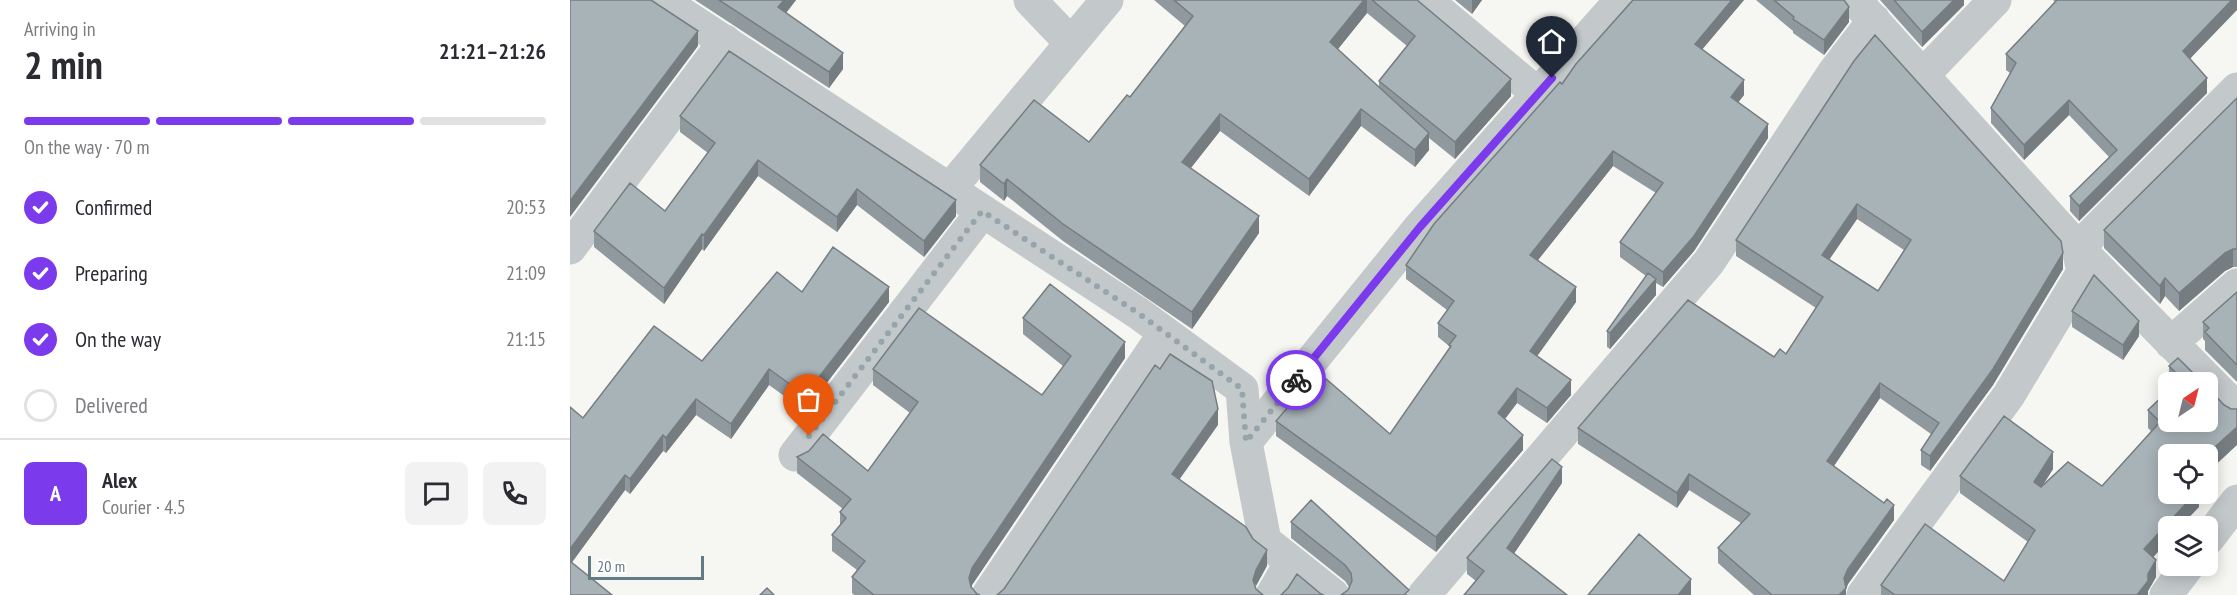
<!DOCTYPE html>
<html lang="en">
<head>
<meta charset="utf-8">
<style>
  :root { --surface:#fff; --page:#f2f2f3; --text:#2b2b33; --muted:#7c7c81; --line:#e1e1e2; --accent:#7c3aed }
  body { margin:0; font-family:"PT Sans Narrow",sans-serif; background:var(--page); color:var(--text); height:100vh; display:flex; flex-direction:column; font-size:22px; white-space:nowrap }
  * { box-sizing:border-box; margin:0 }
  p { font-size:20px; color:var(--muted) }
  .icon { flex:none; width:33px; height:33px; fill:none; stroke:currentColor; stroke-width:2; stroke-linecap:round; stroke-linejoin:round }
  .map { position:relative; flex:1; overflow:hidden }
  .panel { display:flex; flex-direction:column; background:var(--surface); width:570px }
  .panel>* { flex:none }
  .needle { width:39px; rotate:35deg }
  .buttons { position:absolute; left:1588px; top:372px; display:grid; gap:12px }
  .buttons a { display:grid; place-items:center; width:60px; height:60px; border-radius:9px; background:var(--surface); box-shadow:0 3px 15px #0003; font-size:30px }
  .scale { position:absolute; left:18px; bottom:15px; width:116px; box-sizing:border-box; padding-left:6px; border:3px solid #627a86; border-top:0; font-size:16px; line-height:21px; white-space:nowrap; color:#627a86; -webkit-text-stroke:4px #fff; paint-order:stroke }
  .pin { position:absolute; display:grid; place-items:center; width:51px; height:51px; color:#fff; margin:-62px -26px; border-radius:50% 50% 50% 0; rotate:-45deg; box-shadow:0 0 6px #0007 }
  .pin .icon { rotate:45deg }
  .courier { position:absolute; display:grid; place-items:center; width:60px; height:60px; margin:-30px; border:4px solid #7c3aed; border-radius:50%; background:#fff; color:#222; box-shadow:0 2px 8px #0007 }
  .overview em { font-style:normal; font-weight:700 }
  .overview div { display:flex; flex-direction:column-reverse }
  .overview { display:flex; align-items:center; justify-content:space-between; height:102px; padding:0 24px }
  h1 { font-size:39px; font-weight:700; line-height:45px }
  .bar { display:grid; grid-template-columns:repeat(4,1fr); gap:9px 6px; align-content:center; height:72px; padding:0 24px }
  .bar i { height:8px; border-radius:4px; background:var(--line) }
  .bar .selected { background:var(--accent) }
  .bar p { grid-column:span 4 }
  .line { display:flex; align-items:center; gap:15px; padding:0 24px; border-top:2px solid var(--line) }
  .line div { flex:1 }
  .round { display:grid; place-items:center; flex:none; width:63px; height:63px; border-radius:9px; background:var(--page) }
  ol { padding:0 24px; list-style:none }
  li { display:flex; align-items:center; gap:18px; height:66px }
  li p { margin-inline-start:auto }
  li .icon { padding:6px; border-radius:50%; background:var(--accent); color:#fff; stroke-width:4 }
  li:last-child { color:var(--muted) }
  li i { width:33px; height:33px; border:3px solid var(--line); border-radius:50% }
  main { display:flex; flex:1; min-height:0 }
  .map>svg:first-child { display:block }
</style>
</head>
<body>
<main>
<section class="panel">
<div class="overview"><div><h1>2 min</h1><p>Arriving in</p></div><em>21:21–21:26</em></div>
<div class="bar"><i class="selected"></i><i class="selected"></i><i class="selected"></i><i></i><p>On the way · 70 m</p></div>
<ol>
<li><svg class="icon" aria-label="check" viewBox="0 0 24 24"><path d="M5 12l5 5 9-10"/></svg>Confirmed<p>20:53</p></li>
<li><svg class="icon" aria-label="check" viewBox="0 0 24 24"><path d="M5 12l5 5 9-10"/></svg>Preparing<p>21:09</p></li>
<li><svg class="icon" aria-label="check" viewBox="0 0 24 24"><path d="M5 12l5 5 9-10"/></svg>On the way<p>21:15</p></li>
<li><i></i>Delivered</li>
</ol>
<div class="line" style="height:108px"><b class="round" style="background:var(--accent);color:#fff">A</b><div><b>Alex</b><p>Courier · 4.5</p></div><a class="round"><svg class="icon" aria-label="chat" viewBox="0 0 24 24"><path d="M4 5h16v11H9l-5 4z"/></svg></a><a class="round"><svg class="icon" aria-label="phone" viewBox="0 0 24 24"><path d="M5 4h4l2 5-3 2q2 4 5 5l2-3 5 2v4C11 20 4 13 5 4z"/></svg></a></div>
</section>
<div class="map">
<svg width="1667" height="595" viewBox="0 0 1667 595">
  <rect width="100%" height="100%" fill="#f6f6f2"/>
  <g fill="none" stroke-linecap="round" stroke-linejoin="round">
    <!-- street -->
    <path stroke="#c3c8cb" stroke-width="33" d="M91,0l477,313 104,76 4,53 19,99 68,54
      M460,0l41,43
      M856,0l112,94
      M1285,0l223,248 159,161
      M1353,75l72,-75
      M380,189l157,-189
      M0,248l155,-207
      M1601,343l66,-58
      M676,442l174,-215 201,-227
      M225,455l188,-244
      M1638,539l29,-38
      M418,595l176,-261
      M702,595l19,-33
      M854,595l285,-333 125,-190 40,-52
      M1293,595l146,-200 74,-123 -5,-24 159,-159
      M1596,595l22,-29"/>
  </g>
  <!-- wall -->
  <path fill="#909a9e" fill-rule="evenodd" d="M125,0h101l-10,13 57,56 -14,19z
    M584,0h263l94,96 -56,63 -26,-21v12l-14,17 -54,-41 -52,70 -89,-65 -29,37 68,65 -67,96 -129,-88 -56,-45 -3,5 -24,-19v-17l109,-23 41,-45 55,-71zM797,13l40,33 -28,35v6l-41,-38z
    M885,0h27l-10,14z
    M1063,0h111l-42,49 42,46 -6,7 30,36 -74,113 -31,36 -7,-4v12l-46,54 -3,-2v-16l39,-55 -26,-19v-15l36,-49 -43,-27 -75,94 38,42 -39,54 34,39 -24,28 -30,-20 -12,16 18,31 -87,102 -160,-116v-15l114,13 59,-85v-3l-11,-9v-14l9,-13 -41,-31v-14z
    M1186,0h88l5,22 -25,33 -31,-22v-2z
    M1310,0h84v5l-42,42z
    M1483,0h184l-47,59 17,34 -128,128 -9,-10v-15l39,-39 -40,-42 -45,45 -33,-37v-15l19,-35 -4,-3v-16l49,-52z
    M1284,61l209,208 -70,116 -63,86 -9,-6v-15l10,-16 -51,-36 -46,68 60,54 -46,64 -2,5v6h-92l-36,-32v-15l23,-25 -52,-33 -12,18 -99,-64v-16l196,-71 12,-3 30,-46 -80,-52v-16zM1287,219l47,31 -26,41 -49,-31z
    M1667,98v169h-4l-8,4 -46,40 -14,-15 -5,8 -56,-56v-18z
    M110,116l276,100 -32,41 -67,-52 -20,27 -79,-56 -54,75 -2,-2 -38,55 -70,-57v-16l71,-20 43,-58 -28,-21z
    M232,292l87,10 -84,109 -36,-26 -38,54 -35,-24 -30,38 -3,-2 -33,43 -5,-4 -53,72 -2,33v-188l13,11 119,-57z
    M1667,292v90l-32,-32v-9l-2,-2v-17z
    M1502,311l67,25 -16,24 -51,-33z
    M453,318l102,40 -153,227v2l5,7 3,1h-126l-2,-2v-16l5,-7 -25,-19v-16l8,-10v-13l3,-3 -46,-36v-16l71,14 42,-58 -37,-28v-16l169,26 21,-29 -40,-32z
    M1599,366l33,16h-33z
    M1599,390v64l30,40v13l-30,19v14l-16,17 3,20 -8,14v4h-267v-10l123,-4 24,-39 -68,-49v-17l93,-7 -10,16 59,1 50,-54 -4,-4v-18z
    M992,483l-48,70 -38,28 -9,-7v-16z
    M721,522l118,73 -61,-5 1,-3 -4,-6 -54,-43z"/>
  <!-- shaded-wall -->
  <path fill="#767d81" d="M214,0h12l-18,23v-16z
    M794,0h3v13l-37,46v-17z
    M902,0h10l-10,14z
    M1162,0h12l-49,58v-14z
    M1384,0h10v5l-42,42v-15z
    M1662,0h5v10l-54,56v-15z
    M1279,7v15l-25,33v-15z
    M128,31v15l-128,171v-16z
    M273,53v16l-14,19v-16z
    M1637,78v15l-128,128v-15z
    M941,79v17l-56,63v-17z
    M1174,80v15l-13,17v-15z
    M1499,100v15l-45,45v-15z
    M791,109v17l-52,70v-17z
    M650,114v17l-38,48v-17z
    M1198,124v14l-74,113 -31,36v-15z
    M859,133v17l-14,17v-17z
    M1043,151v15l-83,104v-15z
    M188,160v16l-54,75v-16z
    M437,179v17l-3,5v-17z
    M287,189v16l-20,27v-15z
    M386,200v16l-32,41v-16z
    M1287,204v15l-35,51v-15z
    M689,216v17l-67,96v-17z
    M132,234v15l-38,55v-16z
    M1663,249v18l-8,4 -46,40v-18l46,-40z
    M1493,253v16l-70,116 -63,86v-15z
    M1595,278v18l-5,8v-18z
    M1086,279v16l-46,54v-16z
    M319,287v15l-84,109v-16z
    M1006,287v15l-46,64v-15z
    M1569,321v15l-16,24v-15z
    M555,342v16l-153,227 -3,9v-16l3,-10z
    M199,369v16l-38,54v-15z
    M1001,380v15l-24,28v-15z
    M1310,383v15l-53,78v-15z
    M947,388v15l-19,25v-15z
    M126,399v16l-30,38v-15z
    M648,409v16l-46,65v-16z
    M1667,427v18l-29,27 -1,-18z
    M93,435v16l-33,43v-15z
    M953,435v15l-87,102v-15z
    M1483,452v17l-19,30v-17z
    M992,467v16l-55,81v-16z
    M1119,474v16l-12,18v-15z
    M55,475v15l-55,75v-16z
    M1625,494h4v13l-18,19h-12v14l-25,27v-18z
    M1324,505v15l-46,64 -2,5v6h-7l9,-26z
    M697,550v16l-11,20 -3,-6 3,-10z
    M1586,560v17l-8,14v4h-11z
    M1121,579v16h-12v-1z"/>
  <!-- building -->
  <path fill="#a8b3b8" stroke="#767d81" stroke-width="1.5" fill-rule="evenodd" d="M0,0h81l47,31 -128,170z
    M149,0h65l-6,7 65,46 -14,19z
    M604,0h190l-34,42 99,91 -14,17 -54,-41 -52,70 -89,-65 -38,48 77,54 -67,96 -129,-88 -56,-45 -3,5 -24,-19 54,-65 55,42 38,-47 3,2 63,-81z
    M802,0h45l94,79 -56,63 -76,-61 36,-45z
    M1063,0h99l-37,44 49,36 -13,17 37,27 -74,112 -31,36 -43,-30 43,-59 -50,-32 -83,104 46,32 -46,64 41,29 -24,28 -30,-20 -19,25 25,22 -87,102 -160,-116 42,-49 72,62 61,-88 -2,-1 7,-9 -18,-13 16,-22 -48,-36 28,-41 126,-142 2,2 14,-20z
    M1204,0h70l5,7 -25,33 -31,-21 1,-2z
    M1324,0h60l-32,32z
    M1487,0h175l-49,51 24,27 -128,128 -9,-10 47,-46 -48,-50 -45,45 -33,-37 25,-45 -10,-9z
    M1305,35l186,206 2,12 -70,116 -63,87 -9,-6 18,-27 -59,-40 -53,78 57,42 3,-4 7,6 -46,64 -4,9 2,10 -7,7h-67l-54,-47 32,-34 -61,-40 -12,19 -99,-65 110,-128 86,57 6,-8 6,5 37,-57 -87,-57 118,-179zM1287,204l54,36 -33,51 -56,-36z
    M159,51l227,149 -32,41 -67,-52 -20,28 -79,-57 -54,75 -2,-1 -38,54 -70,-57 36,-48 35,28 50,-68 -35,-27z
    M1667,98v151h-4l-8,4 -46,40 -14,-15 -5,8 -56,-56z
    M263,247l56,40 -84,108 -36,-26 -38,55 -35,-25 -30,39 -3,-3 -33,44 -5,-4 -55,74v-142l13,11 71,-92 48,35 75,-89 25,20z
    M1078,273l8,6 -46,54 -3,-2z
    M1524,275l45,46 -16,24 -51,-34z
    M480,284l75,58 -153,226 -3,10 2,9 6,7 3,1h-106l-22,-18 13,-16 -33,-26 14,-17 -6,-6 11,-13 -54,-42 12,-6 14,-17 45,37 50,-69 -45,-33 46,-61 123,87 29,-39 -48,-38z
    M1667,292v73l-32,-33 4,-4 -6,-6z
    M600,354l42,27 6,28 -46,65 74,53 7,12 14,11 -11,20 -3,10 3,9 7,6h-266l7,-6 151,-224 5,4z
    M1608,358l24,24h-25l4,-4 -12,-12z
    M1638,388l16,17 7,4h6v18l-30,27h-38v40h26l-51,55 12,11 -8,14v7l-11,14h-242l-14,-10 44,-61 79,57 31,-51 -75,-54 44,-60 49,36 -19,30 7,5 27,-25 34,24 58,-64 -12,-12 21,-20v32h39z
    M982,459l10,8 -55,81 60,47h-103l20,-24 -17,-13z
    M741,500l98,90 -5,5h-63l7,-5 4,-9 -1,-8 -6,-8 -54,-43z
    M1069,534l52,45 -12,15 2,1h-93z
    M0,561l42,34h-42z
    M727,574l24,20 3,1h-43l7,-7z
    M197,588l7,7h-14z"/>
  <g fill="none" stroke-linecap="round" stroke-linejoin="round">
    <!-- done -->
    <path stroke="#96a5ac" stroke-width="6" stroke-dasharray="0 10.8" d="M239,436l173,-225 156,102 104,76 4,53 50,-62"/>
    <!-- route -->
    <path stroke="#7c3aed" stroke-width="8" d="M726,380l124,-153 132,-149"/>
  </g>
</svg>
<div class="buttons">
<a><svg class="needle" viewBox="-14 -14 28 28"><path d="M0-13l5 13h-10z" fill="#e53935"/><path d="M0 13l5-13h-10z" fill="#7c7c81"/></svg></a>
<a><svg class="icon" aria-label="locate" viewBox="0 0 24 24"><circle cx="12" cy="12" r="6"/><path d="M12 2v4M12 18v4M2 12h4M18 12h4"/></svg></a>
<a><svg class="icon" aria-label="layers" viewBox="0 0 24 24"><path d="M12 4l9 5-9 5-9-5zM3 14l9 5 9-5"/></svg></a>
</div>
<div class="scale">20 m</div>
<div class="pin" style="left:239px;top:436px;background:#ea580c"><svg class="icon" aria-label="bag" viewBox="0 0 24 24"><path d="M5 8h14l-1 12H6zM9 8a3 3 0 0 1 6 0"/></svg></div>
<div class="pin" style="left:982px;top:78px;background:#1f2937"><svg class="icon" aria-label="home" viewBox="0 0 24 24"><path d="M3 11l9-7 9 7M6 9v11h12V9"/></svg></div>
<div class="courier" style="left:726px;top:380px"><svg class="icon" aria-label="bike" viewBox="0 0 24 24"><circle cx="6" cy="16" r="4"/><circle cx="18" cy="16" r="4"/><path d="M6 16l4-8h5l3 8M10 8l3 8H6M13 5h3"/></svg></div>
</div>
</main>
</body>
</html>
